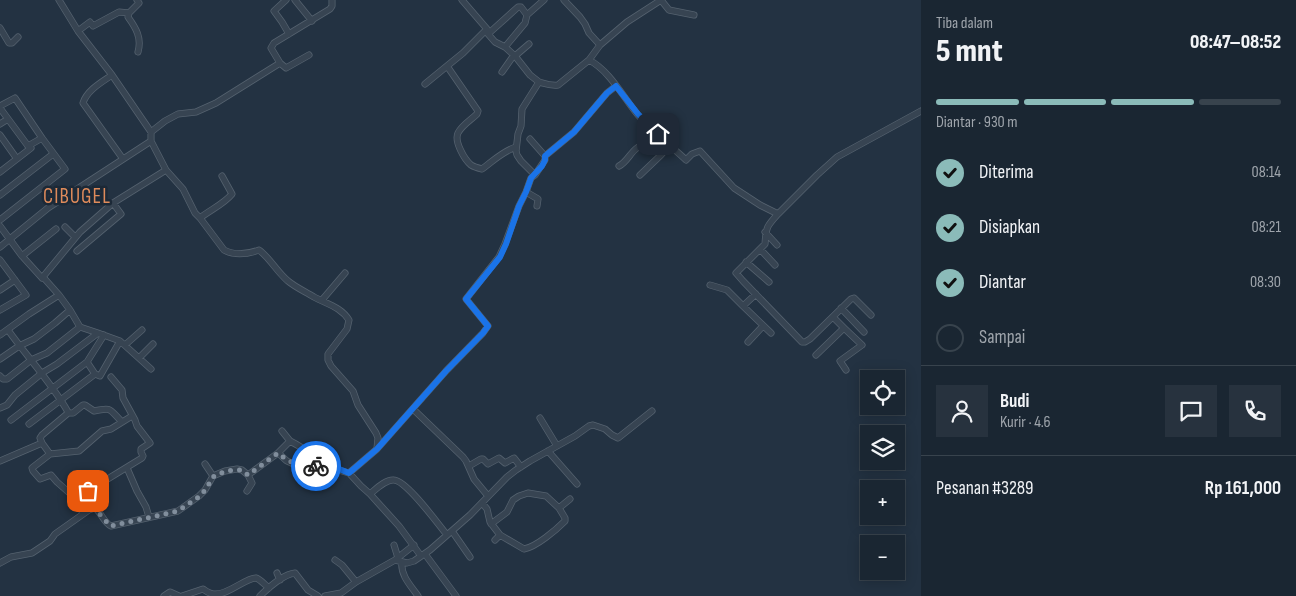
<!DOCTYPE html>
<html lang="id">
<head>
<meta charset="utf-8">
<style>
  :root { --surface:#1a2632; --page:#27323e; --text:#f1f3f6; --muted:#9fa5ac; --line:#38434d; --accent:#8bbbb9 }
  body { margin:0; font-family:"Sofia Sans Condensed",sans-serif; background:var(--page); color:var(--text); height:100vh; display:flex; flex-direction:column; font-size:19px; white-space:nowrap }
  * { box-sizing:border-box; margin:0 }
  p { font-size:16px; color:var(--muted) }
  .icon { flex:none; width:28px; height:28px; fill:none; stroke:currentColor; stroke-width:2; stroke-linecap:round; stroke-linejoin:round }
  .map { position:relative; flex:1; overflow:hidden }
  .side { display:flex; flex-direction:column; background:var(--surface); width:375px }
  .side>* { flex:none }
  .tools { position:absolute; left:860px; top:370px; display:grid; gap:10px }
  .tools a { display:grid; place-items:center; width:45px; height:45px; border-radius:0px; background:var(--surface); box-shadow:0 2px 12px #0003,0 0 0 1px var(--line); font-size:25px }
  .pin { position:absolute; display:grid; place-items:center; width:42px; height:42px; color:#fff; margin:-21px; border-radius:10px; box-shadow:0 2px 8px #0006 }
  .courier { position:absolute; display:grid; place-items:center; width:50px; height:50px; margin:-25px; border:4px solid #1a73e8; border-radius:50%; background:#fff; color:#222; box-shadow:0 1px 6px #0007 }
  .summary em { font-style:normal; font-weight:800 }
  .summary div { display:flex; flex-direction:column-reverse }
  .summary { display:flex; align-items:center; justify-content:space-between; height:85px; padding:0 15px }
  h1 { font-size:32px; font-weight:800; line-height:38px }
  .bar { display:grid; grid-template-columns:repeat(4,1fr); gap:8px 5px; align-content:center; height:60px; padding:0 15px }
  .bar i { height:6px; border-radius:4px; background:var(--line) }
  .bar .active { background:var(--accent) }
  .bar p { grid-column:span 4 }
  .line { display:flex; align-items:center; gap:12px; padding:0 15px; border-top:1px solid var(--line) }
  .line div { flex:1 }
  .round { display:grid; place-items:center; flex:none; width:52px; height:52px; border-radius:0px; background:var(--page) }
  ol { padding:0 15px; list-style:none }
  li { display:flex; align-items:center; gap:15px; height:55px }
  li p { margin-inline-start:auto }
  li .icon { padding:5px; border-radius:50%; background:var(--accent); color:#111; stroke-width:4 }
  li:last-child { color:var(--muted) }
  li i { width:28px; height:28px; border:2px solid var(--line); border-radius:50% }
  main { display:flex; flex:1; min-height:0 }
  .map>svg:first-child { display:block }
</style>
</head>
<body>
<main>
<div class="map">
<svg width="921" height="596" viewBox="0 0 921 596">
  <rect width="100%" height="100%" fill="#233242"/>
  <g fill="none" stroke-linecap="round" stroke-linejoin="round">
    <!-- minor casing -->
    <g stroke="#55626f" stroke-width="7">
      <path id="minor" d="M137,0l2,3 -10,10 -1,4c8,11 14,21 10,35
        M286,0l-12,11 8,11 7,12
        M295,0l17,21
        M661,0l8,10 25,5
        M0,28l9,15h3l6,-6
        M487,29l-24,24 -16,13 31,45 -1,3c-6,6 -15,11 -19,19 -4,8 6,26 13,32 3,2 7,3 11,4 11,-8 21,-18 34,-22
        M78,31l12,-9 3,4 26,-14 10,1
        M488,34l30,-27h3l6,8
        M600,45l27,-23 34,-22
        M505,47l20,-24 2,-8 17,-15
        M515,56l14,-12
        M589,60c21,11 34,37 49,55 14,16 32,30 48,45l6,-6 8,-3 34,37 26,17 18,9 39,-39 20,-18 84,-46
        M280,63l6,5 23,-13
        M502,72l12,-17
        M112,75c-10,7 -25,15 -29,28l40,56
        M539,82c7,2 12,4 19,3l31,-25 11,-15 -11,-12 -4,-9 -5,-7 -16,-17
        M425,84l22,-18
        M0,106l15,-8 27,40
        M0,108l28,38
        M0,124l8,-5
        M151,132l14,-11 13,-7 18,-2 20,-9 64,-40 -9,-15 3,-5 56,-34 2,-3v-6
        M0,135l17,24
        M530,139l15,17v4l-10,15
        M151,141l15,29 17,19 12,24 5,5 24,32c11,6 24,4 35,0 11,8 18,22 29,31 7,6 18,11 26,16 13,7 27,10 35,23l-2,9 -19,25v6l3,6 22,25 5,14 18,28 2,5 -1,10
        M545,156l29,-24 33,-39 9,-7
        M619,166c8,-4 11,-13 18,-18 7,-5 13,-8 20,-14
        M0,172l31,-24 -3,-2 14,-8 23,31 -65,51
        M640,175l21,-20 9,-10
        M526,192l12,7 -1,7
        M0,195l53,-41
        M778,214c-11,12 -12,13 -13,30l-29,29 7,8 59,61h3l5,-3 41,-40 3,-1 17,17
        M200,218c10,-8 24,-14 32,-24l-10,-18
        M0,226l22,30 34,-27
        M65,227l10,10
        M765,232l12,13
        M0,247l48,-39 103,-67v-9l-39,-57 -34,-44 -19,-31
        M760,249l15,16
        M77,251l44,-37 -8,-11
        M22,256l20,22
        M0,260l26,35 -26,15
        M746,262l23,20
        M710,285l17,5 16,16
        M0,290l15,-10
        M756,294l-13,12 28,27
        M59,295l11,15 10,17 18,6
        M322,300l23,-27
        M841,308l23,24
        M844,328l18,17 -22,16 6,9
        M8,330c20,28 43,52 60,82l-1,2 -25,21 -2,3 2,5 8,11
        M0,335l29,-21 30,-19 -16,-18 -1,1 38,-46 33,-29 53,-33
        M748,342l15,-16
        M125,345l17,-15
        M816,355l28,-27 -11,-11
        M139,358l14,-14
        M0,359l19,-13 15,-7 21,-16 15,-13
        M87,362l17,-27
        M95,374l5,2 20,-35
        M0,376l3,3h4l24,-19 16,-7 33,-26
        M0,408l7,-3 8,-10 27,-22 15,-9 41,-31 22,8 31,28
        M413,409l50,48 3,4 8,18 14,17
        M68,413h5l10,-8h2l9,6c18,-4 15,-2 28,11
        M540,418l17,28
        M11,420l76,-58 8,12 -66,50
        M290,441c12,6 23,13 29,25
        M548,451l29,33
        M278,453l12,-12 -8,-10
        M0,461l42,-18
        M205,464l8,12
        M469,466l12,-7h2l5,5 11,-6 6,5 9,-5 7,9
        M127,468l10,23 9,16 3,10
        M349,473l12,13 9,8 29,32 22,30
        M247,491l5,-8 -4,-8
        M370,494c6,-5 16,-15 24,-14 13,1 44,44 53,55
        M482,503l5,6 3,13 10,13 -5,5
        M95,508l-7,-17 54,-33 1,-2 -2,-4v-3l9,-6 -13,-17 -2,-6 -12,-22 -1,-8 -11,-13
        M83,513l-9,-16 -17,-15 -6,-7 -11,4 -7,-8 -1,-3 18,-14 29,-3 23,-20 9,-2 21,-13
        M491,524l16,-12 6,-12 6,-4 9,-3 18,3 13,12
        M452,531l18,26
        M500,535l24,14c12,-2 32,-19 41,-28v-3l-6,-10 11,-9
        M394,545l4,13
        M425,554l31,42
        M335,560l7,5 14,17
        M395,560l19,-15
        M402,562c-2,13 9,24 16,34
        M0,563l11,-6 21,-4 18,-12 5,-7 34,-24 6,-2c6,4 9,15 16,18l67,-15 21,-15 6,-6 8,-14 12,-5 12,-2 5,1 6,5 30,-22c3,2 6,6 9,8 10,6 20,4 31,5 11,1 21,4 31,7l28,-24 69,-78 37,-38 5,-7 -22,-27 33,-42 6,-13 14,-38 7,-14 5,-14 4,-3 -14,-14 -4,-6 -1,-4 2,-17 3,-8 1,-17 17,-27 -9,-7 -15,-19 -10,-9 -10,-5 -7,-8 -1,-5 -25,-29
        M277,573l3,7
        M164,596l6,-4 9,4
        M182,596l21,-7c3,2 7,5 11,5 13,2 33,-17 42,-16 4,1 9,7 13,10
        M260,596c8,-8 24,-22 35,-23l13,17 10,6
        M325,596l16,-3 15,-11 39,-22 12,3 7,-2 16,-11 40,-35 37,-38 9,-7 14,-9 45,-25 14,-10 4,-1 12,4 7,6 6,3 34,-27"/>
    </g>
    <!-- minor -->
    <use href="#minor" stroke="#374452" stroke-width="5.5"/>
  </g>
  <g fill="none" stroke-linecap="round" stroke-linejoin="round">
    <!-- done -->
    <path stroke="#818e9c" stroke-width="5" stroke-dasharray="0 9" d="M88,491c1,5 3,12 6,16 3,4 14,17 17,19l67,-15 22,-15 5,-6 9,-14 12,-5 11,-1h5l6,5 30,-22c13,11 21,13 38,13"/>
    <!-- route -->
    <path stroke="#1a73e8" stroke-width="6" d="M316,466l23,3 10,4 28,-24 69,-78 37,-38 5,-7 -22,-27 34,-42 6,-13 13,-38 7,-14 5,-14 11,-12 3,-6v-4l29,-24 33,-39 9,-7 22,28 20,20"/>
  </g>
  <g text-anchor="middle" stroke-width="5" stroke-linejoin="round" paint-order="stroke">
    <!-- quarter labels -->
    <g font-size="21" letter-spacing="1" fill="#df8b5b" stroke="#1c2937">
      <text x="77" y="203">CIBUGEL</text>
    </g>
  </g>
</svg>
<div class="tools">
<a><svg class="icon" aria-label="locate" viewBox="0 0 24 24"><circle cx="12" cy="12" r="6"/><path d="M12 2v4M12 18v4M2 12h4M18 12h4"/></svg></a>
<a><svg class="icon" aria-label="layers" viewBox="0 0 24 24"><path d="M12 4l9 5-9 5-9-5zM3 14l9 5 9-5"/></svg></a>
<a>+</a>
<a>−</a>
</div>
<div class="pin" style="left:88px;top:491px;background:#ea580c"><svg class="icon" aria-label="bag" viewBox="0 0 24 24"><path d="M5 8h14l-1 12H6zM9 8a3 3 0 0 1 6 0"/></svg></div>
<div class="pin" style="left:658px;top:134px;background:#1f2937"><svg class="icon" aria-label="home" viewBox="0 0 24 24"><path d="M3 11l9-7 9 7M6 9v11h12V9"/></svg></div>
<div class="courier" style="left:316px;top:466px"><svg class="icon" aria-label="bike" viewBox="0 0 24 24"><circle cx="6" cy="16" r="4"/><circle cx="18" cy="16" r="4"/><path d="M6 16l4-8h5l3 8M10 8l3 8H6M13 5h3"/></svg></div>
</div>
<section class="side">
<div class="summary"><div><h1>5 mnt</h1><p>Tiba dalam</p></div><em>08:47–08:52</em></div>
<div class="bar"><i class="active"></i><i class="active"></i><i class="active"></i><i></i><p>Diantar · 930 m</p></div>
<ol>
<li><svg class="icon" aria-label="check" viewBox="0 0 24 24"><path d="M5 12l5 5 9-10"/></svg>Diterima<p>08:14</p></li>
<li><svg class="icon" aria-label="check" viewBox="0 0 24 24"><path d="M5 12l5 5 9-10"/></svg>Disiapkan<p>08:21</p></li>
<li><svg class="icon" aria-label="check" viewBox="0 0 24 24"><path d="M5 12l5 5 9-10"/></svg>Diantar<p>08:30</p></li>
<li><i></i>Sampai</li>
</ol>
<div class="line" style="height:90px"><a class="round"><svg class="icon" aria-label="person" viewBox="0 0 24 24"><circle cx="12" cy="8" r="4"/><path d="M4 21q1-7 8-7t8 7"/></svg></a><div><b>Budi</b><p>Kurir · 4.6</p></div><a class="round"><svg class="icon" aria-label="chat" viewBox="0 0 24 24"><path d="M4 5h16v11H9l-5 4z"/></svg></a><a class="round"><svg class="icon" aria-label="phone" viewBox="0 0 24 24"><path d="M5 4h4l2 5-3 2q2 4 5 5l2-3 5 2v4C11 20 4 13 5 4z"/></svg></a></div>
<div class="line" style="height:65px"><div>Pesanan #3289</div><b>Rp 161,000</b></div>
</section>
</main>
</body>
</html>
